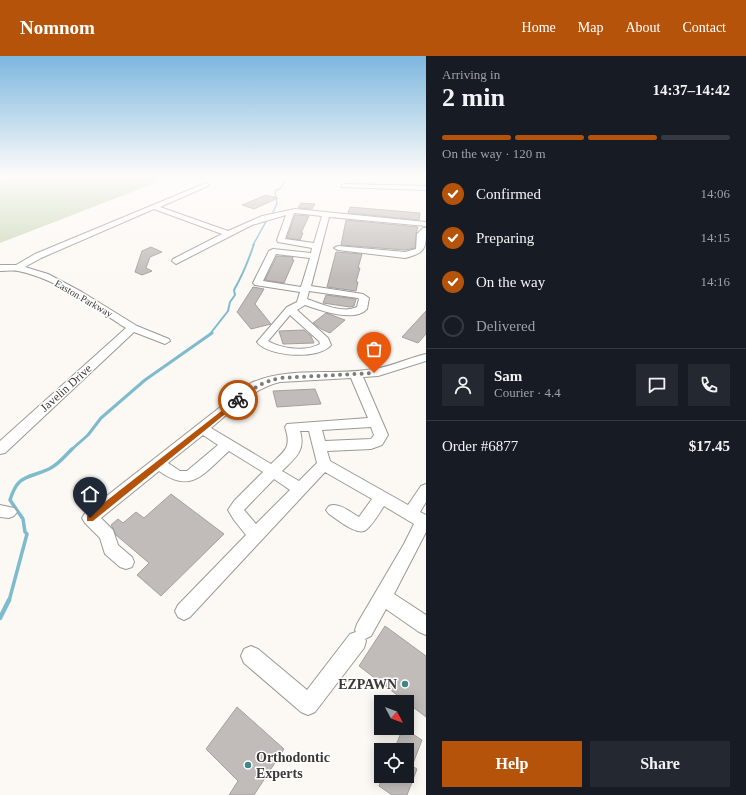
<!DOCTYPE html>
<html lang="en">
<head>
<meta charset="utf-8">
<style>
  :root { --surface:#171b24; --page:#242831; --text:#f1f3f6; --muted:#9ea1a6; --line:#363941; --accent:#b45309 }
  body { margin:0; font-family:"Times New Roman",serif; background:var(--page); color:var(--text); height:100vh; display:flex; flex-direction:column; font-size:15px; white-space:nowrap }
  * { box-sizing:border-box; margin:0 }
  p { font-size:13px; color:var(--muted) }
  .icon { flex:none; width:22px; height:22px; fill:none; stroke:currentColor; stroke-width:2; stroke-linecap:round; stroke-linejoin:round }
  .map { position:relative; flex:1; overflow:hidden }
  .side { display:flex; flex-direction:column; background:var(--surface); width:320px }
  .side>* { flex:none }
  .needle { width:26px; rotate:131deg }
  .fabs { position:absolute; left:374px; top:639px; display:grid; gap:8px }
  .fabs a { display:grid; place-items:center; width:40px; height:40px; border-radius:0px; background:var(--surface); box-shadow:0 2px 10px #0003; font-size:20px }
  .pin { position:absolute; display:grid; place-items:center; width:34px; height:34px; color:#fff; margin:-41px -17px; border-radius:50% 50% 50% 0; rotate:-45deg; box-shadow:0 0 4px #0007 }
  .pin .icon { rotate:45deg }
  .courier { position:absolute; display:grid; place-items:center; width:40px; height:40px; margin:-20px; border:3px solid #b45309; border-radius:50%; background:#fff; color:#222; box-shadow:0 1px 5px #0007 }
  .headline em { font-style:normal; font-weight:700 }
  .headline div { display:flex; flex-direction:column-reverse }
  .headline { display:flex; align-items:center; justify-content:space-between; height:68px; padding:0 16px }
  h1 { font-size:26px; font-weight:700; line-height:30px }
  .bar { display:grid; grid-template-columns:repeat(4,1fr); gap:6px 4px; align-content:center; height:48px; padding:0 16px }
  .bar i { height:5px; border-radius:3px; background:var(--line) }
  .bar .on { background:var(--accent) }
  .bar p { grid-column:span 4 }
  .line { display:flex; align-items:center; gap:10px; padding:0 16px; border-top:1px solid var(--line) }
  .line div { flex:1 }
  .round { display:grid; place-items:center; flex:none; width:42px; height:42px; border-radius:0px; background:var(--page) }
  ol { padding:0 16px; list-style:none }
  li { display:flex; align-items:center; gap:12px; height:44px }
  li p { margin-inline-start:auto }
  li .icon { padding:4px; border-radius:50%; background:var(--accent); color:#fff; stroke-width:4 }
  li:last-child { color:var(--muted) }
  li i { width:22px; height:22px; border:2px solid var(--line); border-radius:50% }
  .cta { display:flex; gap:8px; margin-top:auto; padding:8px 16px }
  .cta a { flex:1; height:46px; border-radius:0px; background:var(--accent); color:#fff; font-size:16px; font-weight:700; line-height:46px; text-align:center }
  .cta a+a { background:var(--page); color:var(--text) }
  header { display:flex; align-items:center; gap:24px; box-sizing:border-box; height:56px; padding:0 20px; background:var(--accent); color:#fff }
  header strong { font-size:19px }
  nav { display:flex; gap:22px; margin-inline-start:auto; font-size:14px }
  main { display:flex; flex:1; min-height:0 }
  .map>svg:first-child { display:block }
</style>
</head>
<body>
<header>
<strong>Nomnom</strong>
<nav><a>Home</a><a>Map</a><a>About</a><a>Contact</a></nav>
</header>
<main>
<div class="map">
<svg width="426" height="739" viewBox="0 0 426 739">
  <rect width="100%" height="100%" fill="#fcf9f4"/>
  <!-- green -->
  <path fill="#cad8b9" d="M18,119h158l-176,68v-63z"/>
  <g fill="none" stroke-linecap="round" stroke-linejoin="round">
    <!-- stream-far4 -->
    <path stroke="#7ebbcf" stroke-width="1.5" d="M273,156l4,-8 -2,-13 6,-3 5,-9 -2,-4
      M253,189l15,-27"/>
    <!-- stream-far3 -->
    <path stroke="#7ebbcf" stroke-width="2" d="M210,278l18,-23 2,-9 5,-7 -1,-5c8,-14 15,-31 20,-46"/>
    <!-- stream-far2 -->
    <path stroke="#7ebbcf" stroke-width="3" d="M71,394l17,-15 13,-17 44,-38 67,-47"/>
    <!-- stream-far1 -->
    <path stroke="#7ebbcf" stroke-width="3.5" d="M9,545l18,-67 -2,-2 -2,-13 -13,-19c8,-26 17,-21 39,-31 9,-4 16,-13 23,-20"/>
    <!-- stream -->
    <path stroke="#7ebbcf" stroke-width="4.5" d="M0,562l9,-18"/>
  </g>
  <!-- building -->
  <path fill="#c1bcb9" stroke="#a59f9d" d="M266,139l12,3 -24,11 -12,-4z
    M301,147l14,1 -3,5 -14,-1z
    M350,151l70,6 -1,7 -71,-7z
    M295,159l14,1 -8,17h2l-3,7 -13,-2z
    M346,164l72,7 -2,7 -1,14 -10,2 -64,-5z
    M151,191l11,5 -12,5 -4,11 6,3 -10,4 -7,-3 7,-21z
    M336,196l26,2 -4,14h2l-4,14h2l-2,9 -29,-4z
    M277,200l16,1 -1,3h2l-10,23 -19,-3z
    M253,231l11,2 -9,15 16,20 -20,5 -14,-17z
    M326,239l30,4 -2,7 -4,1 -27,-4z
    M426,255v23l-8,9 -16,-6z
    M326,257l3,1 16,6 -15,13 -9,-4 -8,-6z
    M304,274l7,6 3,7 -31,1 -4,-13z
    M315,333l6,15 -44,3 -4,-16z
    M171,438l53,40 -63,62 -24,-21 12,-12 -33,-28 -2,-5 -3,-5 7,-6 5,4 13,-11 8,6z
    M385,570l41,30v61l-67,-51z
    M237,651l47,42 -30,46h-25l9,-14 -32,-32z
    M403,672l19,12 -10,26 5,3 -10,26h-15l-13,-9 4,-10h24v-26h-13z"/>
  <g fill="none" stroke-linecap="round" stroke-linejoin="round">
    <!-- minor casing -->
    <g stroke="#9c9994" stroke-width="2">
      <path id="minor" d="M206,127l3,2 -1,1 -48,21 68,24 34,-15 33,-7 131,13v4l-97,-9 -18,69 52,8 6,4 -2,11c-13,14 -47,1 -62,-4l-8,5 31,28 3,7c-11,15 -63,12 -74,-3l30,-35 10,-5 3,-10 -45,-7 -2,-2 16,-32 4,-2 38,4 1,-5 -34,-6 -1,-2 9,-25 -34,10 -76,39 -4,-3 1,-2 49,-25 -68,-25 -113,49 -16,9 23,7 34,18 55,34 32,13 1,2 -5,3 -31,-12 -129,121 -5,1v-13l126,-113c-32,-20 -70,-50 -108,-57 -5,-1 -12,0 -18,0v-6h16l19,-11zM294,157l28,3 -8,27 -29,-4zM276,198l34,4 -9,29 -38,-6zM309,235l49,7 1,1 -2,8c-15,7 -35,-3 -50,-8zM290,259l29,26 1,3c-14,8 -38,5 -52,-3z
        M344,128l82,2v4l-84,-3 -1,-1z
        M423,172h3c0,20 0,25 -21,30l-67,-8 -4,-2 4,-2 67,6 11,-3 1,-15z
        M426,298v7l-48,15 -15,1 25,58 -6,10 -11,4 -44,2 3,10 78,44 13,-19 5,-2v18l-6,10 6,3v17l-32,62 32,21v20l-7,-3 -33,-23 -15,27 -6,3 1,2 -2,7 -49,64 -7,3 -7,-3 -57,-49 -3,-7 3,-7 7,-3 7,3 49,41 43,-56 6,-2 -1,-2 2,-6 47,-80 10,-20 -30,-18c-5,7 -10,17 -17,23 -8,9 -30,-10 -38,-15l-3,-4 3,-4c10,-4 21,6 30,11l13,-18 -47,-27 -135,145 -6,3 -6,-3 -3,-6 3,-6 68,-70 -12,-15 -6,-10 6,-9 29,-29 -34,-21c-25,22 -37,44 -70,20l-58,47 12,12 5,15 14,12 2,5 -2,5 -6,2 -6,-2 -15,-13 -5,-16 -15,-15 -3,-5 3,-5 166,-130c38,-17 81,-7 122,-14 18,-2 35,-11 53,-15zM351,322l17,40 -81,6 -2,3c7,21 0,23 -14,37l-60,-36c21,-17 42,-40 69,-46zM371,371l3,8 -3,4 -46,2 -3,-11zM300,375h9l8,32 -18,18 -17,-10c13,-13 24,-20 18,-40zM203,379l15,10 -31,26h-7l-12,-8zM274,423l16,11 -34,34 -12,-14z
        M0,449l14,3 3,4 -3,4 -5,2 -9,-1z"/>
    </g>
    <!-- minor -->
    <use href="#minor" fill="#fff" fill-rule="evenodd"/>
  </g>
  <!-- sky -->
  <linearGradient id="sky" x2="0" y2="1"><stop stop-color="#7db7de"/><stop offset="0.54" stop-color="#fefcfa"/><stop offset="1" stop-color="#fefcfa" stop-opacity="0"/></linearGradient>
  <rect width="426" height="222" fill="url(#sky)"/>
  <!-- route -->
  <path fill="#b45309" d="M238,342l3,2 -1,2 -147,119h-6v-5z"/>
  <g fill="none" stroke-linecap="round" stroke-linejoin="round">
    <!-- done -->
    <path stroke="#7e7c79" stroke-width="4" stroke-dasharray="0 7.2" d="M238,344c14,-11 24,-18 42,-22l94,-5"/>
  </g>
  <!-- markers -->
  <g fill="#3f8787" stroke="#fff" stroke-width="1.5">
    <circle cx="405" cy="628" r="4"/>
    <circle cx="248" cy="709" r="4"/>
  </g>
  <g text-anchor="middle" stroke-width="3" stroke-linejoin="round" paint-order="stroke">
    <!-- far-street labels -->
    <g font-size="10" fill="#3a3937" stroke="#fff">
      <text transform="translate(84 242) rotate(30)" y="4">Easton Parkway</text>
    </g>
    <!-- street labels -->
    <g font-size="12" fill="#3a3937" stroke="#fff">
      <text transform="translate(66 332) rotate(-42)" y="4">Javelin Drive</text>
    </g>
    <!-- near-poi labels -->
    <g font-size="14" font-weight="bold" fill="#3a3937" stroke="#fff" text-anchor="end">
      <text x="397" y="633">EZPAWN</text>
      <text x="256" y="706" text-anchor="start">Orthodontic<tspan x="256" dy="16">Experts</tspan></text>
    </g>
  </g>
</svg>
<div class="fabs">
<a><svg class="needle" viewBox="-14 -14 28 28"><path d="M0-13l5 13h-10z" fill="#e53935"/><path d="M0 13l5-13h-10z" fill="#9ea1a6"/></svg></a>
<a><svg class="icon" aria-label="locate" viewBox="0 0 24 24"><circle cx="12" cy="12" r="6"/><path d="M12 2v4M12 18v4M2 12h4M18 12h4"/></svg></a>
</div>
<div class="pin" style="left:374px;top:317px;background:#ea580c"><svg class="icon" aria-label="bag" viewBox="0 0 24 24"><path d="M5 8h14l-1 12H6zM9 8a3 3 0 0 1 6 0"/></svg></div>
<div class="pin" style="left:90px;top:462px;background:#1f2937"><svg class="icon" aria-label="home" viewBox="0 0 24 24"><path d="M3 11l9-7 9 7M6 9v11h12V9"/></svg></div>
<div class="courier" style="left:238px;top:344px"><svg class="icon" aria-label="bike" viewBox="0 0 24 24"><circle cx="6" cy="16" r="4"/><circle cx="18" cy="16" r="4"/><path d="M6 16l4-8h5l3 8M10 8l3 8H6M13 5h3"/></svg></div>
</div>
<section class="side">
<div class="headline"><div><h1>2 min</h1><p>Arriving in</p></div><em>14:37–14:42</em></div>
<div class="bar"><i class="on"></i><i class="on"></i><i class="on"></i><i></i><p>On the way · 120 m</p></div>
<ol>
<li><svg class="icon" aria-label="check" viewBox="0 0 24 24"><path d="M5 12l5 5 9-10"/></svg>Confirmed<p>14:06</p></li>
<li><svg class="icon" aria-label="check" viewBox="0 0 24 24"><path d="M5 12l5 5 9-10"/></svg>Preparing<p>14:15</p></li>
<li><svg class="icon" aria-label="check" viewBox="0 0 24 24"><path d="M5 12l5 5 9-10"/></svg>On the way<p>14:16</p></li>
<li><i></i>Delivered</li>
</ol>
<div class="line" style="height:72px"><a class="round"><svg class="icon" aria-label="person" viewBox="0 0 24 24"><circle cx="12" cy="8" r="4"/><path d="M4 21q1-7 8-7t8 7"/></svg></a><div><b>Sam</b><p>Courier · 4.4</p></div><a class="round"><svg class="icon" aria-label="chat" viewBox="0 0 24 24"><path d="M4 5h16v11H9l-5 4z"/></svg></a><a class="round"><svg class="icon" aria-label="phone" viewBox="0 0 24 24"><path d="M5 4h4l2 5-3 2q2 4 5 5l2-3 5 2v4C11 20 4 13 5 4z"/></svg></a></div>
<div class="line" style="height:52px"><div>Order #6877</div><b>$17.45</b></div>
<div class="cta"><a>Help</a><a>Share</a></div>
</section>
</main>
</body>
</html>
